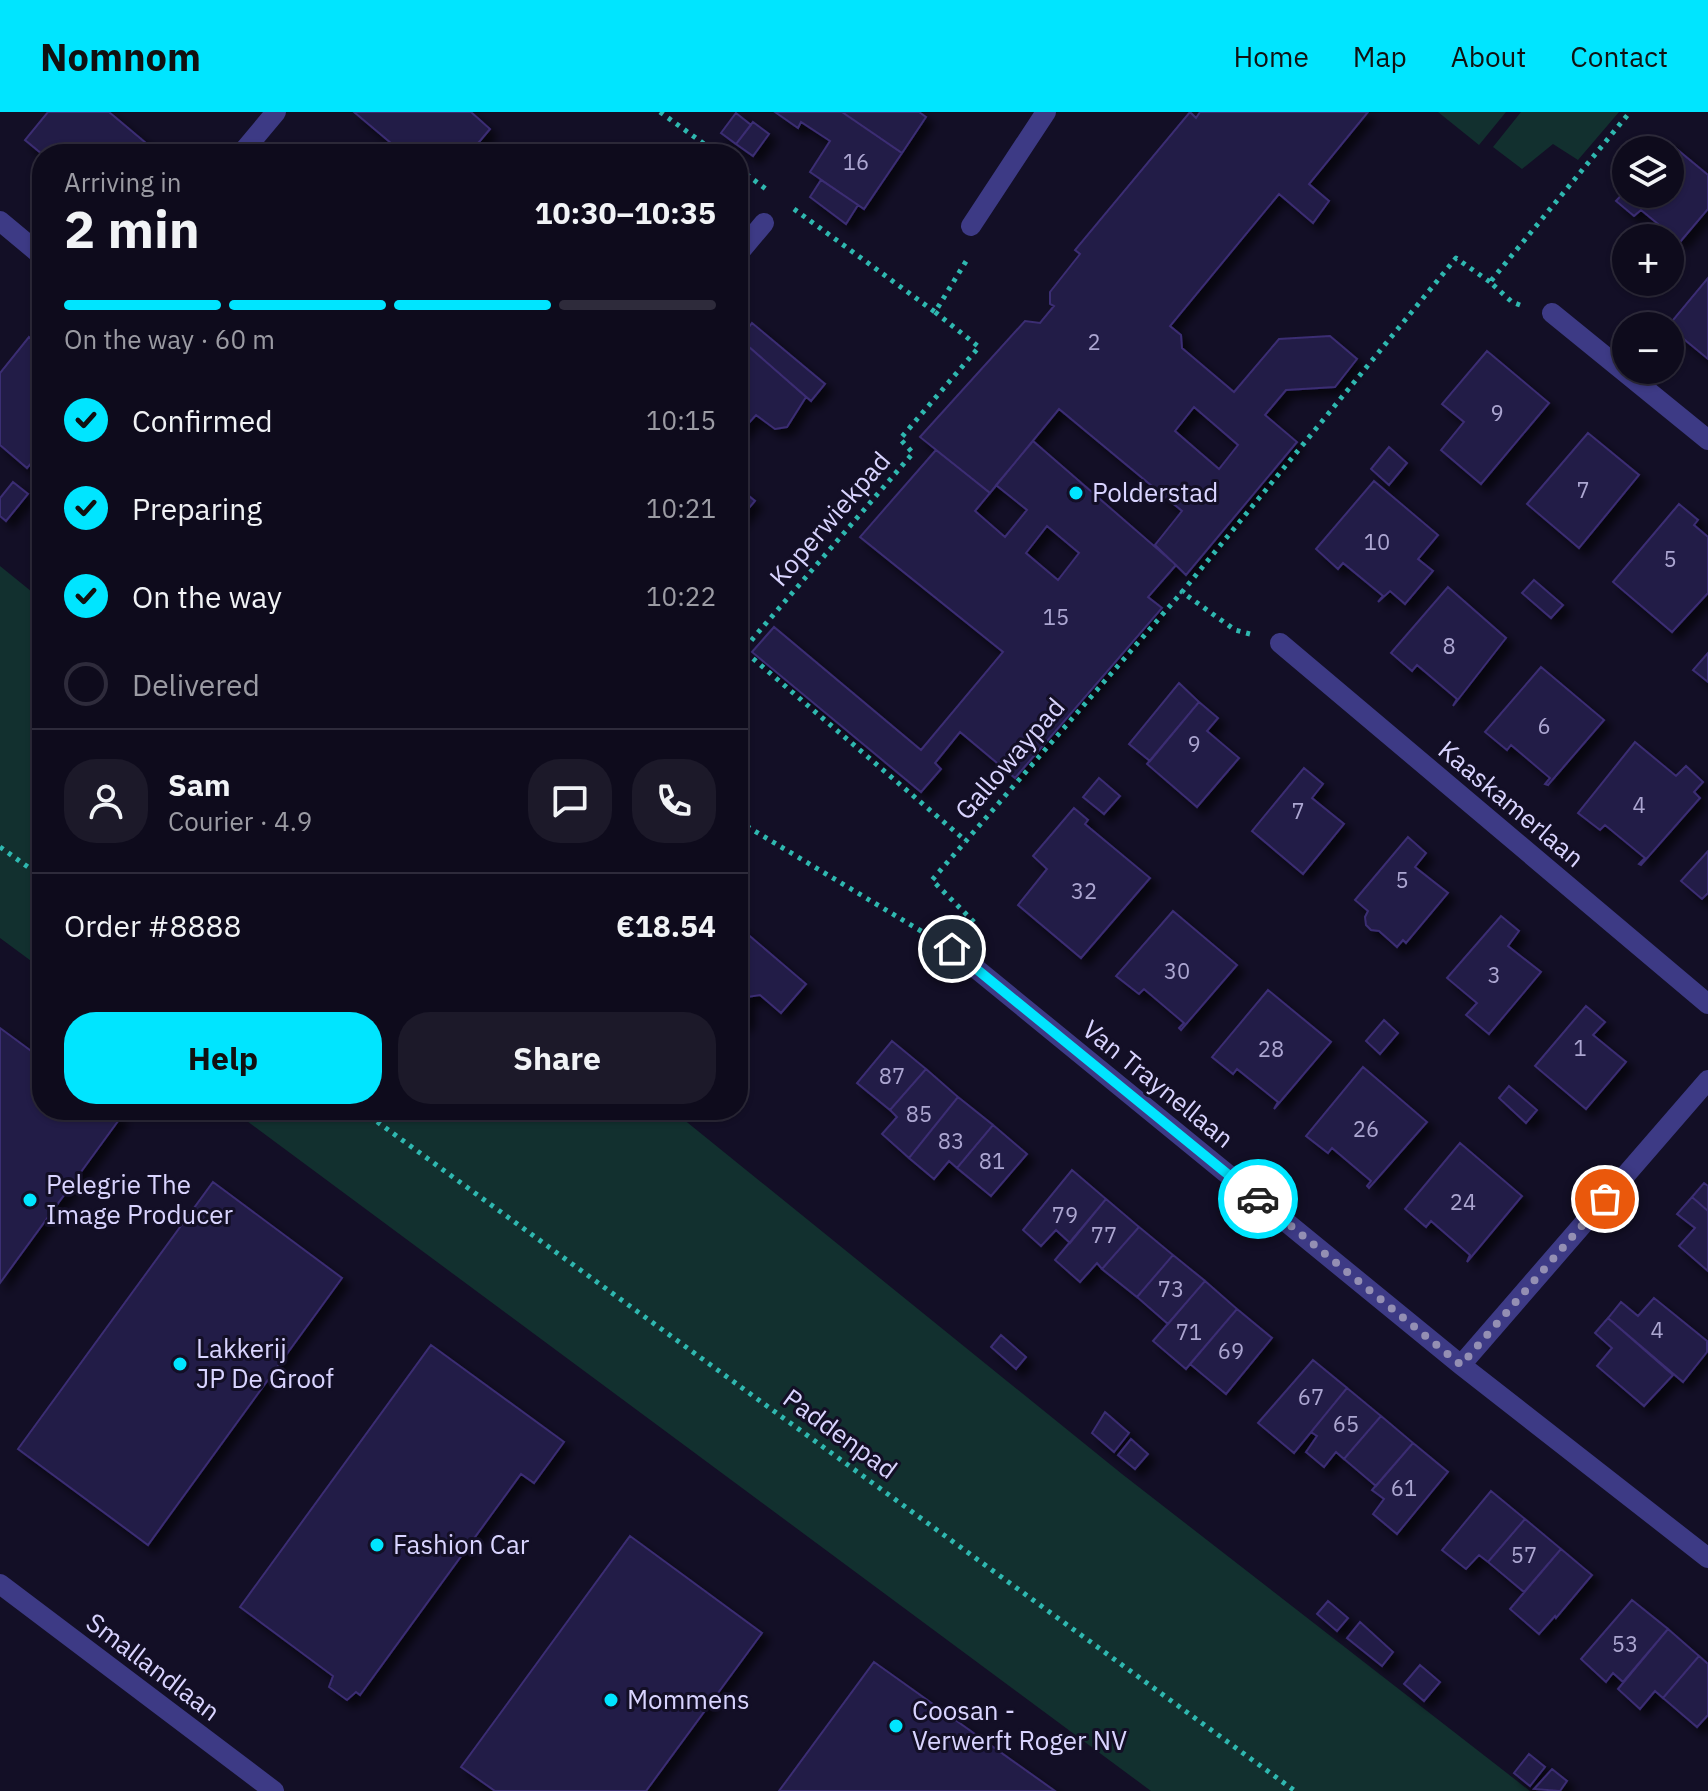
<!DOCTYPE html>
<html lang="en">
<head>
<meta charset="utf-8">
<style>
  :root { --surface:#0e0b1c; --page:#1c1929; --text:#f1f3f6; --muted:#9b9ba3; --line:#2e2b3b; --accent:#00e5ff }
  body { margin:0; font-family:"IBM Plex Sans",sans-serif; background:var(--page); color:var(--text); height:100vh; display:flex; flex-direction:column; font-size:30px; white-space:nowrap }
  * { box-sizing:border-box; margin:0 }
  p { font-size:26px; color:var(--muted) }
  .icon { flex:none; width:44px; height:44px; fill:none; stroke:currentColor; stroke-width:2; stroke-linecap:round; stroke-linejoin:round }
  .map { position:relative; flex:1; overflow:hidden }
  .side { position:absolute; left:32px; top:32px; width:716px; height:976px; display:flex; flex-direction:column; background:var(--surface); border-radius:32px; box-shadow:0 2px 6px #0004,0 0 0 2px var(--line) }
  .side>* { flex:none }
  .tools { position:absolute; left:1612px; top:24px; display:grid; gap:16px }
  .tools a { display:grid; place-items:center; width:72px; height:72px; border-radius:50%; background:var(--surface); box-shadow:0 2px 6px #0004,0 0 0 2px var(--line); font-size:40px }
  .pin { position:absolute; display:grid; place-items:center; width:68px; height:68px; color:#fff; margin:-34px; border:4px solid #fff; border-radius:50%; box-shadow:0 2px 8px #0007 }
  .courier { position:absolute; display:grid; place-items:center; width:80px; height:80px; margin:-40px; border:6px solid #00e5ff; border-radius:50%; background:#fff; color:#222; box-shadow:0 2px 10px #0007 }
  .head em { font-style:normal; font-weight:700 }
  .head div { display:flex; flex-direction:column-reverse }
  .head { display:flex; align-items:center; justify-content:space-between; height:136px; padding:0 32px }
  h1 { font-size:52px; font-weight:700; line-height:60px }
  .bar { display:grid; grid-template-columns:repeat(4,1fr); gap:12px 8px; align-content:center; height:96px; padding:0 32px }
  .bar i { height:10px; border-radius:6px; background:var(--line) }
  .bar .active { background:var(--accent) }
  .bar p { grid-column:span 4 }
  .line { display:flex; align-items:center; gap:20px; padding:0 32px; border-top:2px solid var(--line) }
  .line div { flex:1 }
  .round { display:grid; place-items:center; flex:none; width:84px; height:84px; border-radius:32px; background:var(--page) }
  ol { padding:0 32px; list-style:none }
  li { display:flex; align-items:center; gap:24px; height:88px }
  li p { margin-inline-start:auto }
  li .icon { padding:8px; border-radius:50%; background:var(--accent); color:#111; stroke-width:4 }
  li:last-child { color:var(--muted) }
  li i { width:44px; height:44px; border:4px solid var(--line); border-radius:50% }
  .button { display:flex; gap:16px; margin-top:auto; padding:16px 32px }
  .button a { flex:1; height:92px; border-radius:32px; background:var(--accent); color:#111; font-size:32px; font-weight:700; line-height:92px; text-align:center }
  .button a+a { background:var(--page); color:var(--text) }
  header { display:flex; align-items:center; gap:48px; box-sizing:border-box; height:112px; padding:0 40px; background:var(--accent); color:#111 }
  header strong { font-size:38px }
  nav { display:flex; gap:44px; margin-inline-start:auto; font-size:28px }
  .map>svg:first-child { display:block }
</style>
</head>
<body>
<header>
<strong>Nomnom</strong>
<nav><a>Home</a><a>Map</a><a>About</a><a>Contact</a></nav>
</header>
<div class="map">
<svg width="1708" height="1679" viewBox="0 0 1708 1679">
  <defs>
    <filter id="shadow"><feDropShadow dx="7" dy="7" stdDeviation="4" flood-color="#0009"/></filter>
  </defs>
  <rect width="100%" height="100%" fill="#130f26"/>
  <!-- green -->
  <path fill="#12302f" d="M1438,0h68l-27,33z
    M1521,0h98l-41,48 -25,-16 -31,25 -29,-22z
    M0,454l42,34v369l-42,-31z
    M232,998h440l450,364 408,317h-379z"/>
  <!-- building -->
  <path fill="#241b47" stroke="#3b2d73" stroke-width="2" fill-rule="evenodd" filter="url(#shadow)" d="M48,0h61l50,42h-117l-17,-14z
    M354,0h117l19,17 -21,25h-65z
    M775,0h67l60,41 -38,56 -54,-37 20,-31 -29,-19 -3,6z
    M842,0h77l7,5 -24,36z
    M1190,0l6,6 4,-6h168l-59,72 20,17 -16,22 -34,-29 -109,132 11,9 1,13 52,44 45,-53 51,-3 27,23 -22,28 -49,3 -21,25 32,27 -111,133 -31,-30 27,-34 -123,-102 -69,84 -70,-56 105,-116 15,2 14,-17 -4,-2v-12l30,-38 -5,-4zM1194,295l44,38 -19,24 -44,-38z
    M736,1l15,12 -15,19 -15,-11z
    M753,10l16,12 -16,22 -17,-12z
    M1667,29l41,34v34l-28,33 -39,-32 -7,6 -18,-15 10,-11v4h44v-44h-11z
    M821,68l37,25 -12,19 -36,-27z
    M1708,166v81l-40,-33z
    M752,211l73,61 -14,17 -71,-62z
    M29,225l13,11v110l-4,5 -4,-3 -7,8 -27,-23v-72z
    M740,227l66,58 -19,30 -12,2 -19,-14 -18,20z
    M1487,239l62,52 -68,81 -40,-34 23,-28 -22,-18z
    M1588,321l51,42 -60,73 -52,-44z
    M1033,329l143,124 -28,32 14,11 -147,170 -55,-46 -25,31 6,6 -20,23 -169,-140 22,-25 147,123 82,-98 -143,-115 76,-87 54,43 -15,18 30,26 22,-27 -31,-25zM1047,414l32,27 -21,27 -32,-27z
    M1389,335l18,16 -18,22 -18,-16z
    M1374,369l64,54 -20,24 15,12 -28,33 -15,-13 -12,11 5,-6 -40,-33 -5,6 -22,-20z
    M13,370l15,12 -22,27 -6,-5v-18z
    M738,375l17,14 -17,20z
    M1679,392l19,16 -4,5 14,12v56l-36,39 -59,-50z
    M1534,468l29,25 -12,13 -29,-25z
    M1448,475l58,51 -53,68 4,-7 -40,-34 -5,6 -21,-18z
    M1708,541v29l-15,-12z
    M1541,555l63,53 -56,65 -3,-1 5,-6 -39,-33 -4,5 -22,-18z
    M1179,571l20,19 -49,59 -21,-17z
    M1199,590l19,16 -11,13 32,27 -42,49 -50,-43z
    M1635,630l41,34 10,-10 17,16 -9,10 6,6 -59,67 -2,-1 6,-6 -40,-33 -5,5 -22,-17z
    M1304,656l19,16 -11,14 32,26 -41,50 -51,-43z
    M1099,666l21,18 -16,18 -21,-17z
    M1074,696l14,12 -3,4 65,54 -69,80 -63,-53 29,-36 -14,-13z
    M1408,725l18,16 -11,14 33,26 -42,50 -3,-3 -6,7 -18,-16 -8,-1 -5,-5 -1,-8 3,-6 -13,-11z
    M1708,739v42l-6,6 -21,-18z
    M1173,799l64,54 -56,65 -2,-2 5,-5 -40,-34 -5,5 -23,-18z
    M1501,804l18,15 -11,15 33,26 -52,62 -23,-19 11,-12 -30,-25z
    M738,814l68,58 -25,29 -21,-18 -13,2v23l-9,7z
    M1268,878l63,52 -57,67 4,-7 -41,-33 -4,5 -21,-17z
    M1586,894l19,16 -12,13 33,27 -40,47 -51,-43z
    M1384,908l14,13 -18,21 -14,-13z
    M0,916l42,31v51h70l9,7 -121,166z
    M892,929l34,28 -36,41 -33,-27z
    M1363,955l64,55 -58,66 -2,-2 4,-5 -39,-33 -4,5 -22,-17z
    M926,957l32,28 -49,61 -27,-24 15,-17 -7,-7z
    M1509,974l28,24 -11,13 -27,-25z
    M958,985l35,28 -36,43 -8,-7 -15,18 -25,-21z
    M993,1013l34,29 -36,42 -34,-28z
    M1460,1031l62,53 -55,66 3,-7 -39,-34 -5,6 -21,-18z
    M1072,1058l34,29 -36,44 -14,-13 -15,16 -18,-16z
    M213,1070l129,96 -194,267 -130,-96z
    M1704,1071l4,3v25l-16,-14z
    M1692,1085l16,14v60l-29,-25 16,-18 -18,-14z
    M1106,1087l33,28 -37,42 -5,-6 -17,19 -25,-22z
    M1139,1115l34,28 -36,42 -35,-28z
    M1173,1143l32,26 -37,43 -31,-27z
    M1205,1169l32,28 -51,60 -33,-28z
    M1654,1186l53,43v11l-24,30 -75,-64 13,-16 17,14z
    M1237,1197l35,29 -46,56 -36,-30z
    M1608,1206l65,57 -29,31 -47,-40 15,-18 -17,-15z
    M1001,1223l25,22 -10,12 -25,-22z
    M431,1233l133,97 -30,41 -13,-9 -161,221 -4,-3 -9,8 -18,-13 4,-11 -93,-69z
    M1313,1248l34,28 -53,65 -36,-30z
    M1347,1276l34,28 -37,43 -8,-7 -12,15 -18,-15 11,-16 -6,-4z
    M1105,1300l24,21 -15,19 -22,-19z
    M1381,1304l32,27 -37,43 -32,-27z
    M1131,1327l17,15 -13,15 -17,-14z
    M1413,1331l35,29 -51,62 -24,-20 11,-15 -12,-9z
    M1491,1379l34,28 -37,43 -9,-7 -13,14 -24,-19z
    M1525,1407l36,30 -37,43 -36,-30z
    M630,1424l132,97 -116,158h-151l-34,-24z
    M1561,1437l31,26 -36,43 -1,-2 -16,18 -29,-25z
    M1632,1488l36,29 -45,53 -10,-9 -7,9 -25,-23z
    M1328,1489l20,17 -11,13 -20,-17z
    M1360,1510l33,30 -11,14 -35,-28z
    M1668,1517l31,27 -36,42 -8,-7 -15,18 -22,-20z
    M1699,1544l9,8v51l-11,12 -34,-29z
    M874,1550l181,129h-276z
    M1420,1553l20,17 -16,19 -20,-17z
    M1529,1642l16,13 -15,19 -16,-13z
    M1552,1657l15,12 -7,10 -26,-2z"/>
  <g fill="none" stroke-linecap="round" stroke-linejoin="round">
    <!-- path -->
    <path stroke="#2fb8b0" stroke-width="5" stroke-dasharray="4 6" stroke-linecap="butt" d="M660,0l58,42
      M738,56l28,21
      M794,97l141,103 33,-54
      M1520,193l-8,-3 -22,-20 140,-170
      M935,200l44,35 -79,92 13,14 -170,197 223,191
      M1250,522l-15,-4 -53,-38 274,-334 34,24
      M738,709l188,113
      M0,735l42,30
      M974,810l-42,-42 250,-288
      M361,998l934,681"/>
    <!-- street -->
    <path stroke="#3d3a85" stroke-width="20" d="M241,42l35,-42
      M0,109l42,35
      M971,114l75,-114
      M738,142l26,-31
      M1552,201l156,127
      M1280,531l428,361
      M952,837l509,416 247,193
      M1461,1253l247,-285
      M0,1472l274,207"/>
  </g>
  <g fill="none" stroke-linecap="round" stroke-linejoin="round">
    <!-- done -->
    <path stroke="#948fb3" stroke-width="8" stroke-dasharray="0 14.4" d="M1258,1087l203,166 144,-166"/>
    <!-- route -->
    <path stroke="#00e5ff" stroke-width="10" d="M952,837l306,250"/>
  </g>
  <!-- markers -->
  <g fill="#00e5ff" stroke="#130f26" stroke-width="3">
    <circle cx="1076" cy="381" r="8"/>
    <circle cx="30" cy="1088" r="8"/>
    <circle cx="180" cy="1252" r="8"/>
    <circle cx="377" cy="1433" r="8"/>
    <circle cx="611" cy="1588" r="8"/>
    <circle cx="896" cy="1614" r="8"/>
  </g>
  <g text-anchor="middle" stroke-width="6" stroke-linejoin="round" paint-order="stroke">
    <!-- number labels -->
    <g font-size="22" fill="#aca6d1">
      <text x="856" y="58">16</text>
      <text x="1094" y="238">2</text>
      <text x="1497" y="309">9</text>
      <text x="1583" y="386">7</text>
      <text x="1377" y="438">10</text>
      <text x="1670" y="455">5</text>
      <text x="1056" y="513">15</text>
      <text x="1449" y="542">8</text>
      <text x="1544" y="622">6</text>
      <text x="1194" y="640">9</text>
      <text x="1639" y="701">4</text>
      <text x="1298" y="707">7</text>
      <text x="1402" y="776">5</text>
      <text x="1084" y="787">32</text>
      <text x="1177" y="867">30</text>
      <text x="1494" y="871">3</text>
      <text x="1580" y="944">1</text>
      <text x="1271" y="945">28</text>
      <text x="892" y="972">87</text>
      <text x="919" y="1010">85</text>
      <text x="1366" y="1025">26</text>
      <text x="951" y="1037">83</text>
      <text x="992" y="1057">81</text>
      <text x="1463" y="1098">24</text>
      <text x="1065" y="1111">79</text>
      <text x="1104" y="1131">77</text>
      <text x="1171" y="1185">73</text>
      <text x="1657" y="1226">4</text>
      <text x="1189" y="1228">71</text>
      <text x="1231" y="1247">69</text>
      <text x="1311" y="1293">67</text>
      <text x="1346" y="1320">65</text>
      <text x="1404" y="1384">61</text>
      <text x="1524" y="1451">57</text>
      <text x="1625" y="1540">53</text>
    </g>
    <!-- poi labels -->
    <g font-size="26" fill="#d9d4ff" stroke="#130f26" text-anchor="start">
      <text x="1092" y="390">Polderstad</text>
      <text x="46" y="1082">Pelegrie The<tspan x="46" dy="30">Image Producer</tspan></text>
      <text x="196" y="1246">Lakkerij<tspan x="196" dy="30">JP De Groof</tspan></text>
      <text x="393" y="1442">Fashion Car</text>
      <text x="627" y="1597">Mommens</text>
      <text x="912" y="1608">Coosan -<tspan x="912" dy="30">Verwerft Roger NV</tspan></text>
    </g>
    <!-- street labels -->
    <g font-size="26" fill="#d9d4ff" stroke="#130f26">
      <text transform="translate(830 407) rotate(-49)" y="9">Koperwiekpad</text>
      <text transform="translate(1010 647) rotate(-49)" y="9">Gallowaypad</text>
      <text transform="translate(1511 692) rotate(40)" y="9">Kaaskamerlaan</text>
      <text transform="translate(1158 972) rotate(39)" y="9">Van Traynellaan</text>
      <text transform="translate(840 1322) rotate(36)" y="9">Paddenpad</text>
      <text transform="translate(153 1555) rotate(37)" y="9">Smallandlaan</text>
    </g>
  </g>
</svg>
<div class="tools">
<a><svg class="icon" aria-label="layers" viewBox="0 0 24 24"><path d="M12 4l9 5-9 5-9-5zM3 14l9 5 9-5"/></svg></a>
<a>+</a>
<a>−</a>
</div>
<div class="pin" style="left:1605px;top:1087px;background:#ea580c"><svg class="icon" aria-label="bag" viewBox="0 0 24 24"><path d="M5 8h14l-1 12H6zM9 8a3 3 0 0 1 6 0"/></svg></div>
<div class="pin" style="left:952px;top:837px;background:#1f2937"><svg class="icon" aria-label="home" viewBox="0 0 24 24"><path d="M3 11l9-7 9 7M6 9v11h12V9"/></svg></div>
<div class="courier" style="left:1258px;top:1087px"><svg class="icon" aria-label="car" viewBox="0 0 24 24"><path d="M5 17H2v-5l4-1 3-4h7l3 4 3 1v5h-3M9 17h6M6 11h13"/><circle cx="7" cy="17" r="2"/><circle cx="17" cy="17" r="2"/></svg></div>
<section class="side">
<div class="head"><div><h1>2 min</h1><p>Arriving in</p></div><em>10:30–10:35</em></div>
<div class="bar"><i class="active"></i><i class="active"></i><i class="active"></i><i></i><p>On the way · 60 m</p></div>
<ol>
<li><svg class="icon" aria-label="check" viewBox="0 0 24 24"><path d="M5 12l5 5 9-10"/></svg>Confirmed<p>10:15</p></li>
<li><svg class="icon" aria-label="check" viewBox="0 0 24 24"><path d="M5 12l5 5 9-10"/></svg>Preparing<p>10:21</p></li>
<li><svg class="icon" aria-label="check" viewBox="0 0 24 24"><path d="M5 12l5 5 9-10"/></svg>On the way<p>10:22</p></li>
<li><i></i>Delivered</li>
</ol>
<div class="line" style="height:144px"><a class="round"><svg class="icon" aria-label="person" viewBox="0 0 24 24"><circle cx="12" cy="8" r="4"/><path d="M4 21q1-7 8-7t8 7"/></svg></a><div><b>Sam</b><p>Courier · 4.9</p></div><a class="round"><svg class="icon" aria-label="chat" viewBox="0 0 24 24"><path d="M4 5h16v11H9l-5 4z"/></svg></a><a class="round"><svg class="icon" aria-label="phone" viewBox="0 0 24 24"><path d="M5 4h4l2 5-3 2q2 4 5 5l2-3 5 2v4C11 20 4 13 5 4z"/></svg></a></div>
<div class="line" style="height:104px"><div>Order #8888</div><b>€18.54</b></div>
<div class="button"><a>Help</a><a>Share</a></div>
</section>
</div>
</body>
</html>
